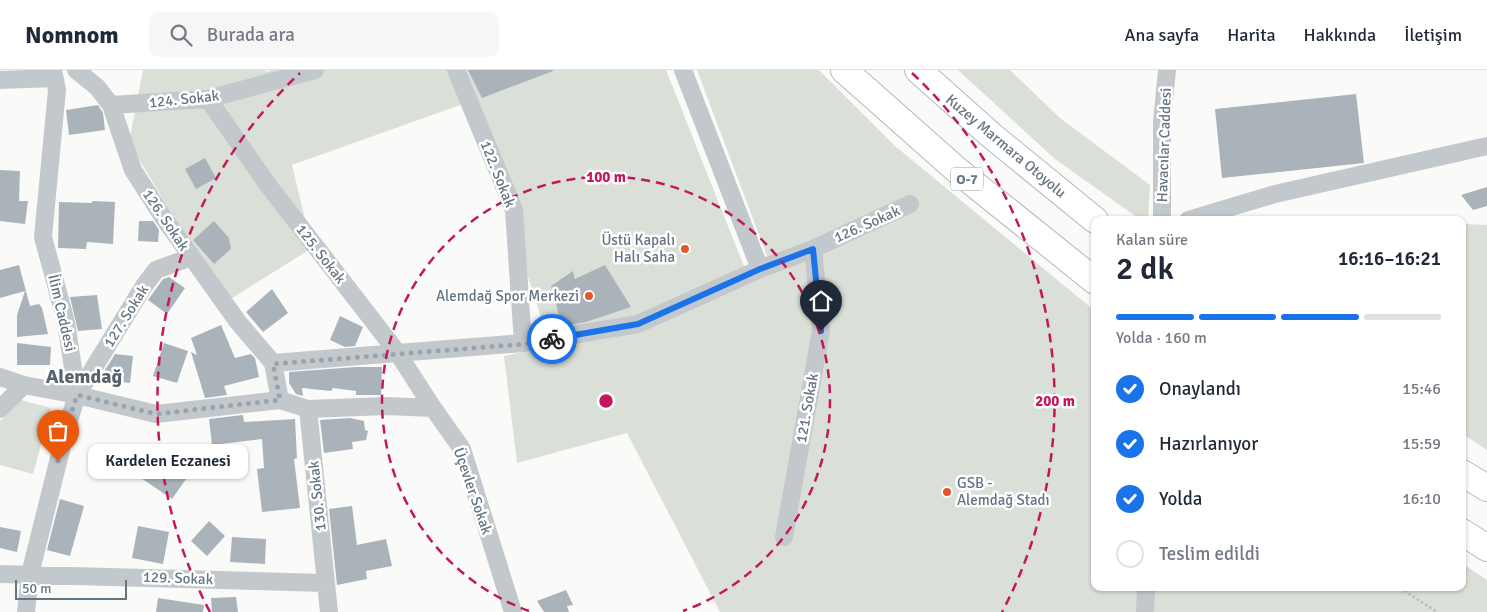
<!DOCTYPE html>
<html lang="tr">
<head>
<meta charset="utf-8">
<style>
  :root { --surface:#fff; --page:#f6f6f7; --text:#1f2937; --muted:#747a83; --line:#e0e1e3; --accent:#1a73e8 }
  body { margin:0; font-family:Signika,sans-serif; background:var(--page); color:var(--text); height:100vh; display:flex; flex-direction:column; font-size:19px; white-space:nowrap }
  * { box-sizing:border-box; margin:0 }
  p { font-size:16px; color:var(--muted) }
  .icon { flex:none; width:28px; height:28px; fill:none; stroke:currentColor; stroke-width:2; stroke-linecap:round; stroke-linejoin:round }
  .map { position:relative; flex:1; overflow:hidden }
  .panel { position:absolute; left:1091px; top:146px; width:375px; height:375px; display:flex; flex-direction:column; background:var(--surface); border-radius:10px; box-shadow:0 1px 4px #0004 }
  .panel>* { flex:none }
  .scale { position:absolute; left:15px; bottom:12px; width:112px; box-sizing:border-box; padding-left:5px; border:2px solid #657683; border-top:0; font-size:14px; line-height:18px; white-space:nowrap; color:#657683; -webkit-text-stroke:4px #fff; paint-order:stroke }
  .pin { position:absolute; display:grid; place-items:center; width:42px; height:42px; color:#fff; margin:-51px -21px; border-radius:50% 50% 50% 0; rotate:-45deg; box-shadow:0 0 5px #0007 }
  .pin .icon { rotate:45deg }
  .courier { position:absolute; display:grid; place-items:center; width:50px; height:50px; margin:-25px; border:4px solid #1a73e8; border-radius:50%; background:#fff; color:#222; box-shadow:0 1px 6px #0007 }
  .bubble { position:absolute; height:35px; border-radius:10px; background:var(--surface); box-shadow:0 1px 4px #0004; font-size:16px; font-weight:600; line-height:35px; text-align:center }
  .headline em { font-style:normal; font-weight:600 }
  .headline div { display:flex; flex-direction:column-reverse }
  .headline { display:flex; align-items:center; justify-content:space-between; height:85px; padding:0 25px }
  h1 { font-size:32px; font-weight:600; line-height:38px }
  .bar { display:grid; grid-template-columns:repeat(4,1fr); gap:8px 5px; align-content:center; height:60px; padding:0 25px }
  .bar i { height:6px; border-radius:4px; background:var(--line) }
  .bar .selected { background:var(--accent) }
  .bar p { grid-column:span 4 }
  ol { padding:0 25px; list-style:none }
  li { display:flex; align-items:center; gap:15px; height:55px }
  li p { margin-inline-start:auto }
  li .icon { padding:5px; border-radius:50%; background:var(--accent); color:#fff; stroke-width:4 }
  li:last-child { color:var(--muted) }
  li i { width:28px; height:28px; border:2px solid var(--line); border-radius:50% }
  header { display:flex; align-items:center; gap:30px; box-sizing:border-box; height:70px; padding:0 25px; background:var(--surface); border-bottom:1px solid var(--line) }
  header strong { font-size:24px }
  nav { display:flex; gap:28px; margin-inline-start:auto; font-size:18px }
  .search { width:350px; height:45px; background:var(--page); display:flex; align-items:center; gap:12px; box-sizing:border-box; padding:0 18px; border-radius:10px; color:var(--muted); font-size:19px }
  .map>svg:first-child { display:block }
</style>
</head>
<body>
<header>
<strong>Nomnom</strong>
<div class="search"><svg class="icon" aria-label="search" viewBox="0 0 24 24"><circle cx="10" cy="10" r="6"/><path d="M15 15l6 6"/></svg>Burada ara</div>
<nav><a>Ana sayfa</a><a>Harita</a><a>Hakkında</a><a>İletişim</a></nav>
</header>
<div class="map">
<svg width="1487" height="542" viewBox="0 0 1487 542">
  <rect width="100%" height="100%" fill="#fafaf8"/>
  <!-- green -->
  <path fill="#dadfd7" d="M143,0h122l1,2 6,-2h394l79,199 22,-13 -70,-186h122l76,76 200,165v277h367l1,-24 24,16v32h-767l-93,-179 -110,30 -13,-107 46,-10 -45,-142 -42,-100 -171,61 20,83 -88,55 -95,-161z
    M958,0h52l50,48 90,67 -2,35h-7l-86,-61z
    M1463,154l24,1v225l-24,-16z
    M21,330l30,8 -18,66 -33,-9v-44z"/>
  <!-- building -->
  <path fill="#aab3b9" d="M468,0h85v1l-71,27z
    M1356,24l8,69 -142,15 -7,-69z
    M98,35l5,8 2,17 -36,5 -3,-25z
    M205,88l11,20 -20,11 -11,-20z
    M0,100l20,1 -1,30h9l-3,23 -25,-3z
    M1487,117v19l-14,4 -12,-15z
    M92,131l23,1 -2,42 -26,-2 -1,7 -28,-1 1,-46 33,1z
    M139,151h14l6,9 -1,12 -20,-1z
    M214,151l15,17 2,11 -17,15 -21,-24z
    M19,195l11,41 9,-2 3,4 6,26 -31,3v-22l8,-24 -25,7v-28z
    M605,195l26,42 -45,15 -24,4 -11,-40 22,-15 2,8z
    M169,207l16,11 -18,26 -19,-14 15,-21z
    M272,219l16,24 -25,19 -17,-20z
    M97,225l5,34 -24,2 -8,-34z
    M340,246l23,11 -8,19 -10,1 -15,-7z
    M221,255l14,33 16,-4 4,4 4,19 -35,9 3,9 -22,3 -14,-46 6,3 -6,-17z
    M17,273l34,4 -1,18h-33z
    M164,273l24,8 -11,32 -24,-7z
    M115,284l18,2 -3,27 -26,-3 1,-10z
    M356,297h26l-1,28h-25v-4l-23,-3 -2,3 -29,-3 1,8 -7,-2 -7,-11v-11z
    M243,345l1,7 51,-3 2,39 -3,1 6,49 -38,4 -5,-43 7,-1 -2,-29 -50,6 -3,-26z
    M350,348l14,3 1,9 3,1 -2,9 -14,2 1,7 -29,4 -4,-33z
    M146,382l40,27 -14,20 -40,-27z
    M60,429l24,7 -14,50 -23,-6z
    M352,436l5,39 29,-6 6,27 -26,5 1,8 -30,6 -8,-76z
    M209,451l16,15 -18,20 -16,-15z
    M138,456l31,6 -6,32 -31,-6z
    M0,457l21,4 -4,21 -17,-4z
    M232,467l34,2 -1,25 -35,-2z
    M566,520l7,15 -6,1 2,6h-25l-7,-11z
    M236,527l2,15h-26l-1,-14z
    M158,528l46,7 -1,7h-47z"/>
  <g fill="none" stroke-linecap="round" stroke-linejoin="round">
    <!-- highway casing -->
    <g stroke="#b4b9bd" stroke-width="28">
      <path id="highway" d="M844,0l114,101 137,110
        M918,0l74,66 103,84
        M1462,403l25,15
        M1462,462l25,16"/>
    </g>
    <!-- path -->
    <path stroke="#bbbfc2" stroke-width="2.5" stroke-dasharray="2.5 2.5" stroke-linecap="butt" d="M1400,518l37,24"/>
    <!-- minor -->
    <path stroke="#c3c8cc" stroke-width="18" d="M76,0l21,17 14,18 22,65 30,47 75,105 35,41 7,37
      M456,0l58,140 9,133
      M683,0l77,199
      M0,10l55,-2
      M208,29l60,86 129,167 36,56
      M111,35l97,-6 107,-29
      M1162,150v-98l5,-52
      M1188,150l87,-26 212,-48
      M273,293l250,-20 115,-19 122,-55 53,-20 97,-45
      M0,307l24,8 53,10 79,19 124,-14 28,9 21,203
      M77,325l67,-109 12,-16 35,-13
      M0,339l24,-24
      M308,339l79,-3 46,2 29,41 51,163
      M784,467l37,-206 -8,-82
      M0,504l325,9
      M26,542l4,-38 36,-144 11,-35 -11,-73 -23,-85 14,-147 -4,-20
      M1145,542l1,-24"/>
    <!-- highway -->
    <use href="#highway" stroke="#fff" stroke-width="26"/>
  </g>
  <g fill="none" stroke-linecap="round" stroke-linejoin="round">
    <!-- done -->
    <path stroke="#99a4ac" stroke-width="5" stroke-dasharray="0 9" d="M58,391l8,-31 11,-35 79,19 124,-14 -7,-36 251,-20 28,-5"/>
    <!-- route -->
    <path stroke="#1a73e8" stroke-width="6" d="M552,269l86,-15 122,-55 53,-20 8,82"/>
  </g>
  <!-- distance rings -->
  <g fill="none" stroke="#c2185b" stroke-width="2.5" stroke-dasharray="9 6">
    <path d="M529 541A224 224 0 1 1 683 541"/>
    <path d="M210 542A449 449 0 0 1 300 3M912 3A449 449 0 0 1 1002 542"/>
  </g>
  <!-- markers -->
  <g fill="#e4572e" stroke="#fff" stroke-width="2">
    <circle cx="685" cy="179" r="5"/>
    <circle cx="589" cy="226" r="5"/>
    <circle cx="947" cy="422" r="5"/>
  </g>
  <g text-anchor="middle" stroke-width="5" stroke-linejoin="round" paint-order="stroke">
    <!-- shield labels -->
    <rect fill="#fff" stroke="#939fa8" stroke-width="1" x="951" y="97.5" width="32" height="23" rx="4"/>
    <g font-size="14" font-weight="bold" fill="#657683">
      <text x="967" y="114">O-7</text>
    </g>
    <!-- street labels -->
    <g font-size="15" fill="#657683" stroke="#fff">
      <text transform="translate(184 29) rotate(-6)" y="5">124. Sokak</text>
      <text transform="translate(1164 75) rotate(-88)" y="5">Havacılar Caddesi</text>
      <text transform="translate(1006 76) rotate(40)" y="5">Kuzey Marmara Otoyolu</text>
      <text transform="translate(498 104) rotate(68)" y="5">122. Sokak</text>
      <text transform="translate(166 150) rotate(56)" y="5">126. Sokak</text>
      <text transform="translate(867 154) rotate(-24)" y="5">126. Sokak</text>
      <text transform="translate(321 184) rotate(52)" y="5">125. Sokak</text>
      <text transform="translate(62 243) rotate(77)" y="5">İlim Caddesi</text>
      <text transform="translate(126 246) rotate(-58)" y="5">127. Sokak</text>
      <text transform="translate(807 338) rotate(-80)" y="5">121. Sokak</text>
      <text transform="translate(473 421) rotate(71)" y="5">Üçevler Sokak</text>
      <text transform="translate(317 426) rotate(-96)" y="5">130. Sokak</text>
      <text transform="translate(178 508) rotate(2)" y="5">129. Sokak</text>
    </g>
    <!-- poi labels -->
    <g font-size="15" fill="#657683" stroke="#fff" text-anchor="end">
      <text x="675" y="175">Üstü Kapalı<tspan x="675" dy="17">Halı Saha</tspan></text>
      <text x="579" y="231">Alemdağ Spor Merkezi</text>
      <text x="957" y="418" text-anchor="start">GSB -<tspan x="957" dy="17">Alemdağ Stadı</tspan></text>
    </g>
    <!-- district labels -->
    <g font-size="20" font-weight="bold" fill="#57646e" stroke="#fff">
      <text x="84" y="313">Alemdağ</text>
    </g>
  </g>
  <circle cx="606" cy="331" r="8" fill="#c2185b" stroke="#fff" stroke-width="2.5"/>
  <g font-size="15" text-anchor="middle" font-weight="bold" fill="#c2185b" stroke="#fff" stroke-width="5" stroke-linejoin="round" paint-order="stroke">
    <text x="606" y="112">100 m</text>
    <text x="1055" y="336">200 m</text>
  </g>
</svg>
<div class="scale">50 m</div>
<div class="pin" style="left:58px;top:391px;background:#ea580c"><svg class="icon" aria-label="bag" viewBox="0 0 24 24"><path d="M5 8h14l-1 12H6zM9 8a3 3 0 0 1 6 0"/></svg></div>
<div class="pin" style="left:821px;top:261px;background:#1f2937"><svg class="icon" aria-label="home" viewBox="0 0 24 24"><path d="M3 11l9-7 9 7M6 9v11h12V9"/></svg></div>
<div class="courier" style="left:552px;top:269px"><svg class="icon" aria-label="bike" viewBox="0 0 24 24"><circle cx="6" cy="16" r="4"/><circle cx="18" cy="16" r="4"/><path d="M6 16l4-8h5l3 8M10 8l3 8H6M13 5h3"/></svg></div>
<div class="bubble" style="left:88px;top:374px;width:160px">Kardelen Eczanesi</div>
<section class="panel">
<div class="headline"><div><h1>2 dk</h1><p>Kalan süre</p></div><em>16:16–16:21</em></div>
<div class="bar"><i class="selected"></i><i class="selected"></i><i class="selected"></i><i></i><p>Yolda · 160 m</p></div>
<ol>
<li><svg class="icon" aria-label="check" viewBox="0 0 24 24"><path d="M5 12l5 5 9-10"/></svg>Onaylandı<p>15:46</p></li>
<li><svg class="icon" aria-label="check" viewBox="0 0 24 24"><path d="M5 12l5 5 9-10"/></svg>Hazırlanıyor<p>15:59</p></li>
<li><svg class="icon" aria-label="check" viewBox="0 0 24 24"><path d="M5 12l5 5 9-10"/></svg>Yolda<p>16:10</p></li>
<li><i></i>Teslim edildi</li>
</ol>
</section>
</div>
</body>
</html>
